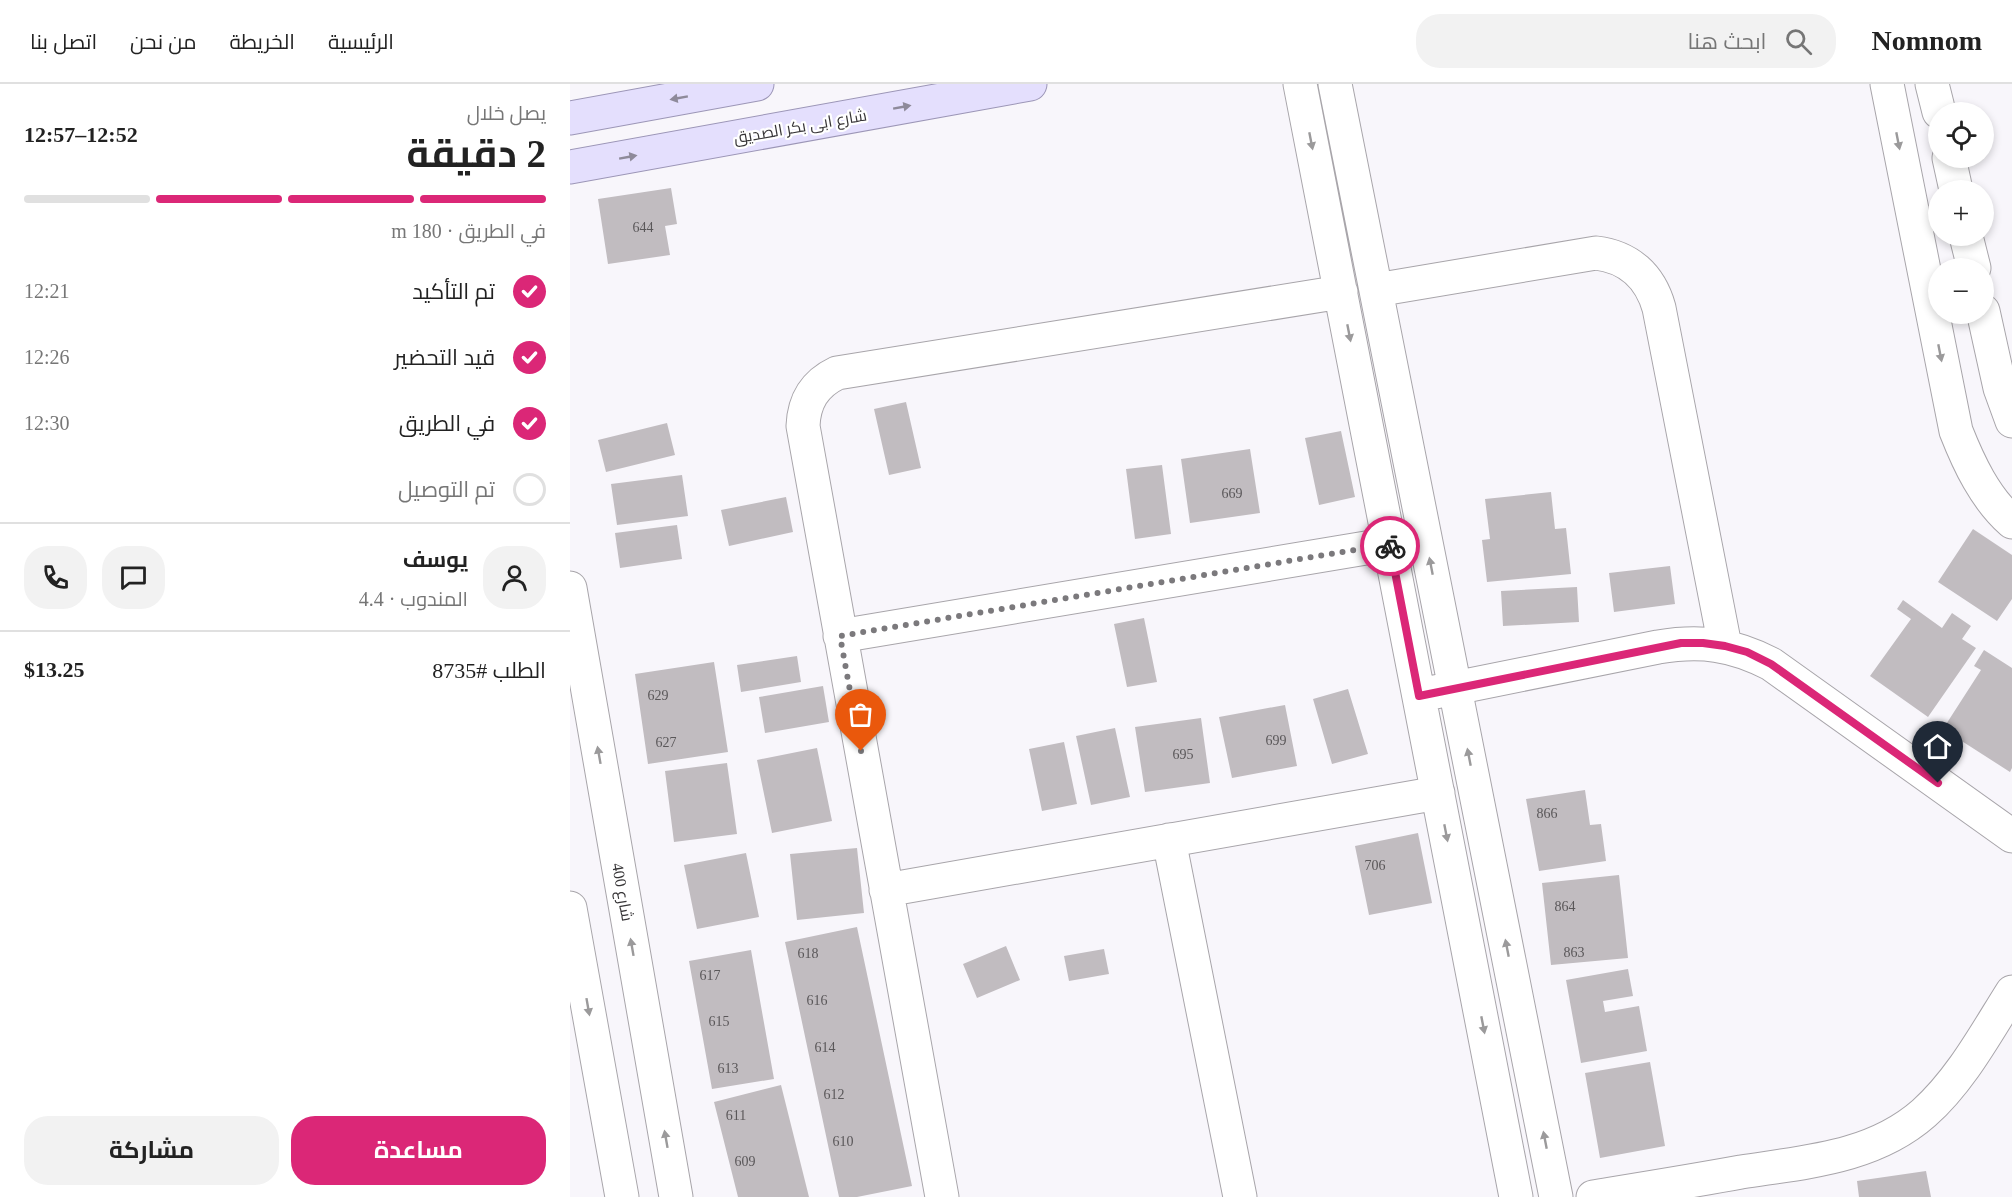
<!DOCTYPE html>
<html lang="ar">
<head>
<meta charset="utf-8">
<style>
  :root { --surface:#fff; --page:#f2f2f2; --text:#222; --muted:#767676; --line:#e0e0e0; --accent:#db2777 }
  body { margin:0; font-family:"Times New Roman",Cairo,serif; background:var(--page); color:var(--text); direction:rtl; height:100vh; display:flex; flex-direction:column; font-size:22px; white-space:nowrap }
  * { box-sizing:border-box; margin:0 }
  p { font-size:20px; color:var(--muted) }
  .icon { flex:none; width:33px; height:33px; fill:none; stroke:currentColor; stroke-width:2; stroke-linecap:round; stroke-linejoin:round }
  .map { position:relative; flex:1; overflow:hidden; direction:ltr }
  .details { display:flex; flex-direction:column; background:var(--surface); width:570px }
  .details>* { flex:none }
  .fabs { position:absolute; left:1358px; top:18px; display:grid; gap:12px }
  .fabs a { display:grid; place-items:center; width:66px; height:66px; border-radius:50%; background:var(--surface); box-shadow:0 3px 9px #0003; font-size:30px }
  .pin { position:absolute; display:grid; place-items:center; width:51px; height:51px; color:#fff; margin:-62px -26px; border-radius:50% 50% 50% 0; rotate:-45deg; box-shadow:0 0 6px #0007 }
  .pin .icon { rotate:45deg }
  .courier { position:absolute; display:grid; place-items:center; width:60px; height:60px; margin:-30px; border:4px solid #db2777; border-radius:50%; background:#fff; color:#222; box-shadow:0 2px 8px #0007 }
  .summary em { font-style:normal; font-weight:700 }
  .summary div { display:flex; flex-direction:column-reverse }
  .summary { display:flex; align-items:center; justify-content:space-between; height:102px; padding:0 24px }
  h1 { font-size:39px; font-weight:700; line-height:45px }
  .bar { display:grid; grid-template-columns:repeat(4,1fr); gap:9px 6px; align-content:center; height:72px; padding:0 24px }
  .bar i { height:8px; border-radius:4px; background:var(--line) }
  .bar .on { background:var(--accent) }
  .bar p { grid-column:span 4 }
  .line { display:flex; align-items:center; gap:15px; padding:0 24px; border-top:2px solid var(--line) }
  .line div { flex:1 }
  .round { display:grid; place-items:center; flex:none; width:63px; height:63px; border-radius:24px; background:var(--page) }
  ol { padding:0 24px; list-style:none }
  li { display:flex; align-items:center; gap:18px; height:66px }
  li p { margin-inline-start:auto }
  li .icon { padding:6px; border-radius:50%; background:var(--accent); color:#fff; stroke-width:4 }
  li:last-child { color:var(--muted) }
  li i { width:33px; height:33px; border:3px solid var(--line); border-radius:50% }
  .primary-button { display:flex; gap:12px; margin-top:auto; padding:12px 24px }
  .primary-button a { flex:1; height:69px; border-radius:24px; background:var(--accent); color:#fff; font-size:24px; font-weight:700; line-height:69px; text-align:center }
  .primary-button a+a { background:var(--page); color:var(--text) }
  header { display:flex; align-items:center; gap:36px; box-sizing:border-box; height:84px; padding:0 30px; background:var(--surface); border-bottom:2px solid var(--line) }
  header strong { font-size:28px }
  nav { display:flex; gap:33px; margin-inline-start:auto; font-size:21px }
  .search { width:420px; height:54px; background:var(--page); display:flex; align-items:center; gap:15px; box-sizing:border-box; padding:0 21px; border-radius:24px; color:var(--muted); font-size:22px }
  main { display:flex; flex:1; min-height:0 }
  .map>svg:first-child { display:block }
</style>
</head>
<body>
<header>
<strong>Nomnom</strong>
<div class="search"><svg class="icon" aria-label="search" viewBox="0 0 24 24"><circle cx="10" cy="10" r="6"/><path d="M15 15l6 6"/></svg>ابحث هنا</div>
<nav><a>الرئيسية</a><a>الخريطة</a><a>من نحن</a><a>اتصل بنا</a></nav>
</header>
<main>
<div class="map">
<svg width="1442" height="1113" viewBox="0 0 1442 1113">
  <rect width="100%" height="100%" fill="#f8f6fb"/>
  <!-- building -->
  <path fill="#c1bcc0" d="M101,104l6,36 -12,2 5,29 -62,9 -10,-65z
    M336,318l15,66 -32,7 -15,-66z
    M97,339l8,32 -69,17 -8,-32z
    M771,347l14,66 -36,8 -14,-67z
    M680,365l10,64 -70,10 -9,-64z
    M592,381l9,69 -36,5 -9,-70z
    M112,391l6,41 -71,9 -6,-41z
    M981,408l4,37 11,-1 5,46 -84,8 -5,-42 8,-1 -5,-40z
    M216,413l7,35 -64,14 -8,-36z
    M107,441l5,34 -62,9 -5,-35z
    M1403,445l39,26v44l-15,22 -59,-39z
    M1100,482l5,38 -61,8 -5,-39z
    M1007,503l2,35 -76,4 -2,-35z
    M1333,516l39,28 10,-15 19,13 -9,13 14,9 -48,69 -58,-41 41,-57 -14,-10z
    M574,534l13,64 -30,5 -13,-63z
    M1414,566l28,18v100l-2,4 -67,-43 38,-59 -7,-4z
    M227,572l4,26 -60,10 -4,-27z
    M144,578l14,90 -80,12 -13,-90z
    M253,602l6,36 -64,11 -6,-36z
    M778,605l20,65 -36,10 -19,-65z
    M715,621l12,61 -65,12 -13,-61z
    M631,634l9,65 -65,9 -10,-65z
    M545,644l15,69 -39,8 -15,-69z
    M494,658l13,62 -35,7 -13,-62z
    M247,664l15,73 -60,12 -15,-73z
    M157,679l10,71 -63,8 -9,-71z
    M1015,706l5,35 11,-1 5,37 -67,10 -13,-72z
    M848,749l14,70 -63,12 -14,-69z
    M287,764l7,65 -67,7 -7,-66z
    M176,769l13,64 -62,12 -13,-64z
    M1049,791l9,83 -77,7 -9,-82z
    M287,843l55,259 -55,11h-18l-54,-255z
    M436,862l14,34 -43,18 -14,-34z
    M534,865l5,25 -40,7 -5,-25z
    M181,866l23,129 -62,10 -23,-128z
    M1058,885l5,27 -30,5 2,11 34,-6 8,45 -66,12 -15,-83z
    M1080,978l15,84 -65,12 -15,-85z
    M211,1001l28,112h-71l-24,-95z
    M1356,1087l5,26h-72l-2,-16z"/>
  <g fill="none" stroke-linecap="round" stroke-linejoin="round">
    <!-- minor casing -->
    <g stroke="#a8a5aa" stroke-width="35">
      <path id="minor" d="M730,0l216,1113
        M765,0l221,1113
        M1317,0l69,347c13,33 29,67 56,91
        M1362,0l7,28
        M1379,74l7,32
        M1396,152l8,32
        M806,206l220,-37c33,4 54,23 63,55l66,338
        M1413,227l17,77 12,33
        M0,504l106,609
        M270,552l550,-92
        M865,608l223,-45c43,-7 74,-3 113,17l241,172
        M599,756l71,357
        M316,806l552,-97
        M0,824l52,289
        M372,1113l-139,-771c1,-24 11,-42 34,-53l504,-81
        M1023,1113c49,-8 99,-16 148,-25 64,-10 132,-14 183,-59 37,-33 62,-80 88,-121"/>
    </g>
    <!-- major casing -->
    <g stroke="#9c96b7" stroke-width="35">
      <path id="major" d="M0,34l187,-34
        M0,83l460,-83"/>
    </g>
    <!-- minor -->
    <use href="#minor" stroke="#fff" stroke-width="33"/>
    <!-- major -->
    <use href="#major" stroke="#e4dffd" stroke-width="33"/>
  </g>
  <!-- one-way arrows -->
  <defs><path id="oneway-solid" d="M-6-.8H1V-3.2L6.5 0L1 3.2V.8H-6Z" transform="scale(1.5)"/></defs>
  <g fill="#8e8a9a">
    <use href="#oneway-solid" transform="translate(109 14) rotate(170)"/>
    <use href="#oneway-solid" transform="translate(332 23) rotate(-10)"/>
    <use href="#oneway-solid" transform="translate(58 73) rotate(-10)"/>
  </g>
  <g fill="#9b9a9b">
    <use href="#oneway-solid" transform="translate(741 57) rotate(79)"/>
    <use href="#oneway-solid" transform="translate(1328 57) rotate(79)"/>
    <use href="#oneway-solid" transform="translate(779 249) rotate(79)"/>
    <use href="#oneway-solid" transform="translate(1370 269) rotate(79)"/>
    <use href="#oneway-solid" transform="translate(861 482) rotate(-101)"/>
    <use href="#oneway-solid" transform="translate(29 671) rotate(-100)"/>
    <use href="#oneway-solid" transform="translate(899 673) rotate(-101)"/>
    <use href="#oneway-solid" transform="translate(876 749) rotate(79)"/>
    <use href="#oneway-solid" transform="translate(62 863) rotate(-100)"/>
    <use href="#oneway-solid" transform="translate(937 864) rotate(-101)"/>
    <use href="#oneway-solid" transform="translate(18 923) rotate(80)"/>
    <use href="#oneway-solid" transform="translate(913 941) rotate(79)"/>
    <use href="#oneway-solid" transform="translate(96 1055) rotate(-100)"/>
    <use href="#oneway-solid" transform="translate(975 1056) rotate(-101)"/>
  </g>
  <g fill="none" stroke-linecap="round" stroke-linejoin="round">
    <!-- done -->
    <path stroke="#7b797c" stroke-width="6" stroke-dasharray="0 10.8" d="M291,667l-21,-115 550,-92v2"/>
    <!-- route -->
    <path stroke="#db2777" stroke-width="8" d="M820,462l29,150 262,-53h22l22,3 22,6 24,12 167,119"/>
  </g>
  <g text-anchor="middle" stroke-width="4.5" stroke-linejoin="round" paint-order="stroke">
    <!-- number labels -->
    <g font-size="14" fill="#5a5759">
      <text x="73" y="148">644</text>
      <text x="662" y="414">669</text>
      <text x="88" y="616">629</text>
      <text x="706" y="661">699</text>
      <text x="96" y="663">627</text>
      <text x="613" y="675">695</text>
      <text x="977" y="734">866</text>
      <text x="805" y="786">706</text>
      <text x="995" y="827">864</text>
      <text x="1004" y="873">863</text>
      <text x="238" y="874">618</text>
      <text x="140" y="896">617</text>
      <text x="247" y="921">616</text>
      <text x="149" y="942">615</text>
      <text x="255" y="968">614</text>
      <text x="158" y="989">613</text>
      <text x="264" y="1015">612</text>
      <text x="166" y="1036">611</text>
      <text x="273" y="1062">610</text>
      <text x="175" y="1082">609</text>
    </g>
    <!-- street labels -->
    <g font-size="16" fill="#373537" stroke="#fff">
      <text transform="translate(230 42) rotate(-10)" y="6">شارع ابى بكر الصديق</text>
      <text transform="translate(53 808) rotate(80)" y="6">شارع 400</text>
    </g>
  </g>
</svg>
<div class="fabs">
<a><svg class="icon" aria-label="locate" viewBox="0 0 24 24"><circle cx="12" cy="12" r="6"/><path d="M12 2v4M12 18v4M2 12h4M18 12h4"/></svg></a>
<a>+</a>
<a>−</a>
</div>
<div class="pin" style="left:291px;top:667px;background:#ea580c"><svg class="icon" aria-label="bag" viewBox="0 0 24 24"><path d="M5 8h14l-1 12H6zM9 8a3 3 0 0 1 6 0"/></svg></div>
<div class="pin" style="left:1368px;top:699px;background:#1f2937"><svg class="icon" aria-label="home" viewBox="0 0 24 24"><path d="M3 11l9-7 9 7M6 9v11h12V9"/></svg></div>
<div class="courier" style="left:820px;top:462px"><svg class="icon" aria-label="bike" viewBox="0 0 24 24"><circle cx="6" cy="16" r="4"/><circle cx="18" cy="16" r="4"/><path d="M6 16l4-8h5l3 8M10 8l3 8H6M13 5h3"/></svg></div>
</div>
<section class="details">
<div class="summary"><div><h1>2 دقيقة</h1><p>يصل خلال</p></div><em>12:52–12:57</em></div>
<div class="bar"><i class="on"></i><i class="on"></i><i class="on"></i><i></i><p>في الطريق · 180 m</p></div>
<ol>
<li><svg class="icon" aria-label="check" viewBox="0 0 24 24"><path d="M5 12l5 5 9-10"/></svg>تم التأكيد<p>12:21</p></li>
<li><svg class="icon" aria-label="check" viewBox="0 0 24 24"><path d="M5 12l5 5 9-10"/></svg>قيد التحضير<p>12:26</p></li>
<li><svg class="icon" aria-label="check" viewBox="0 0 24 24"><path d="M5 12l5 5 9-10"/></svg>في الطريق<p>12:30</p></li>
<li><i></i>تم التوصيل</li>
</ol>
<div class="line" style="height:108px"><a class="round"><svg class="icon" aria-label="person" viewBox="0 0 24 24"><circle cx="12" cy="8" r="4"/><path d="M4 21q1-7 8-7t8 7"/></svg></a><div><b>يوسف</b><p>المندوب · 4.4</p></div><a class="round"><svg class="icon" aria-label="chat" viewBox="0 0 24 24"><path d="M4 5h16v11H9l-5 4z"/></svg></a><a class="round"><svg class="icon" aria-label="phone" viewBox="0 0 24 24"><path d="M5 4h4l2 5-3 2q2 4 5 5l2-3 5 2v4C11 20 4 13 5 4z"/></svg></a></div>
<div class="line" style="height:78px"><div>الطلب #8735</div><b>$13.25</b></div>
<div class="primary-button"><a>مساعدة</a><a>مشاركة</a></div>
</section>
</main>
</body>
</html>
